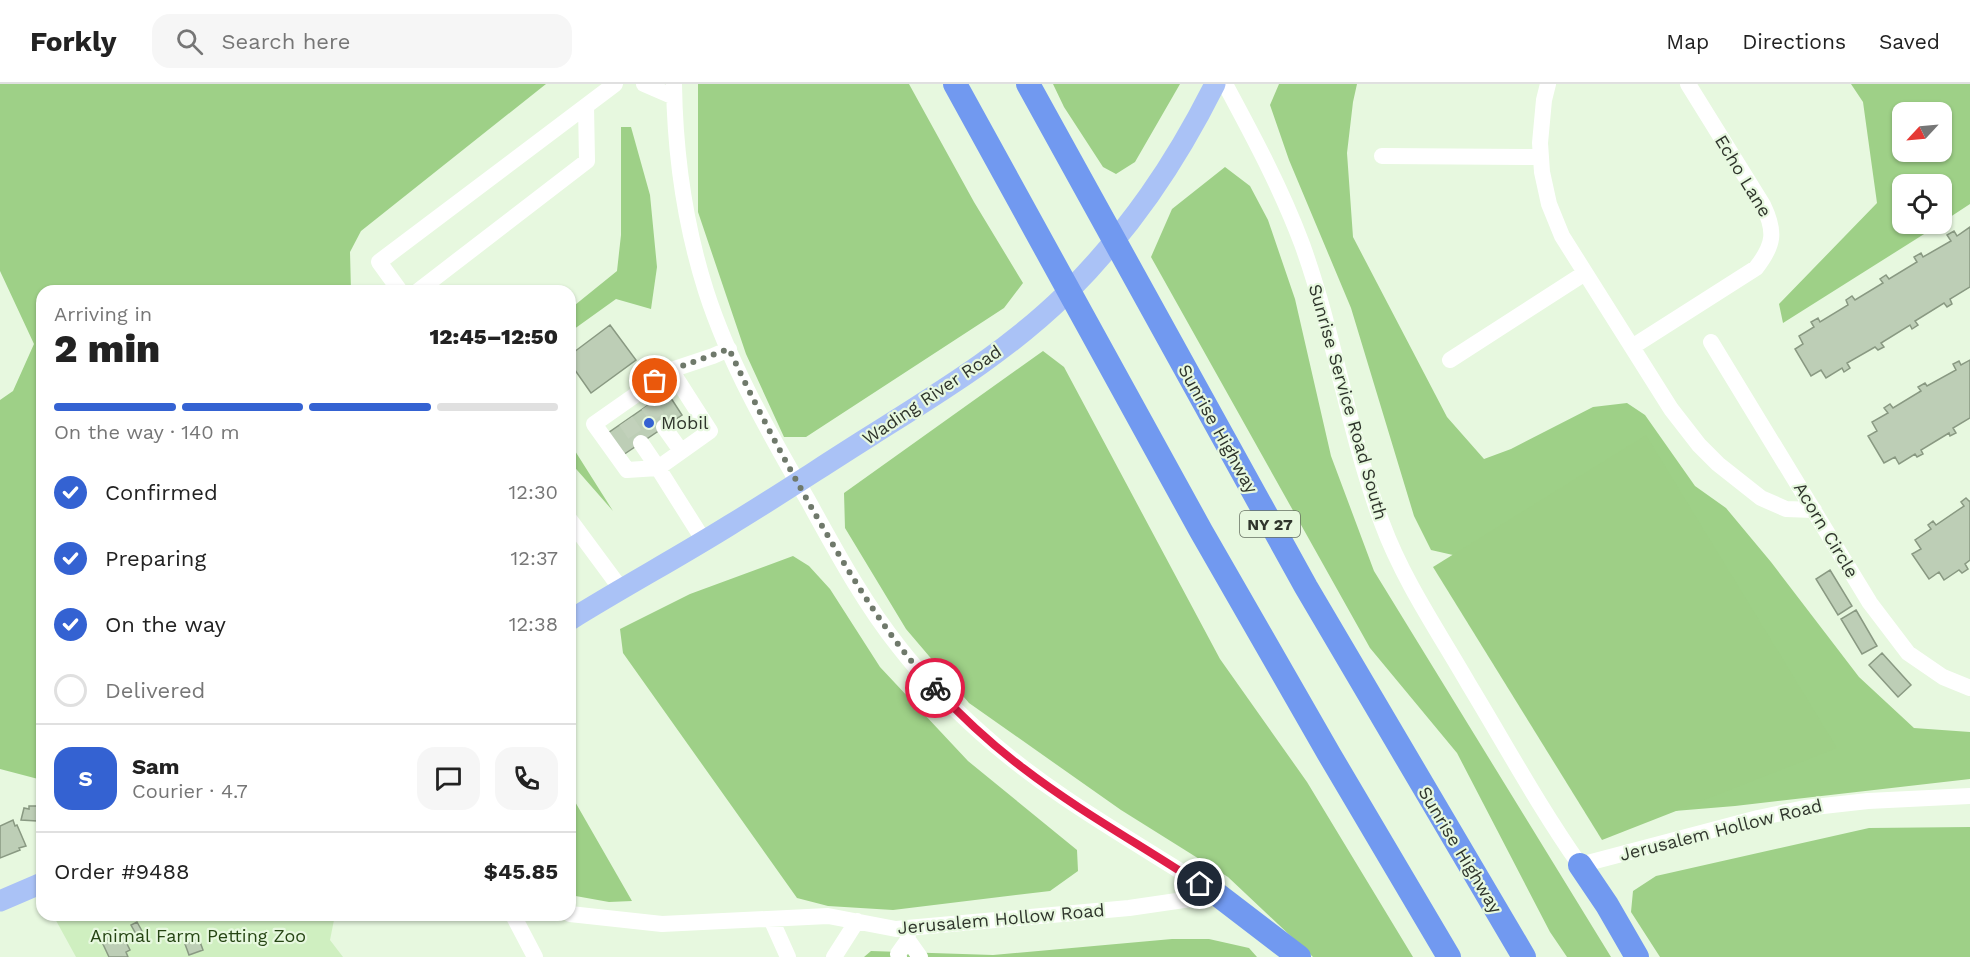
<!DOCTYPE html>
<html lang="en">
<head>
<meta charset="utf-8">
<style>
  :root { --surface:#fff; --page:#f6f6f6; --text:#222; --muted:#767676; --line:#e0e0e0; --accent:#3462d2 }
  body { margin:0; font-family:"Work Sans",sans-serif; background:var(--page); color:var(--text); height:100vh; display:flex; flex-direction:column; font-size:22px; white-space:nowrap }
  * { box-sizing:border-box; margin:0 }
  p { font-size:20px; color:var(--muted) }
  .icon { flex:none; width:33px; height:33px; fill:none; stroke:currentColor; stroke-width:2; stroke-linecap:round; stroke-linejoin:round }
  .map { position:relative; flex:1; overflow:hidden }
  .panel { position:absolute; left:36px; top:201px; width:540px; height:636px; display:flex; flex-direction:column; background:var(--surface); border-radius:18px; box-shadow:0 2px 4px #0004 }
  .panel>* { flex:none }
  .needle { width:39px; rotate:244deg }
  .buttons { position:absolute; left:1892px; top:18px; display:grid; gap:12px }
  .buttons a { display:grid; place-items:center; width:60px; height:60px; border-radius:12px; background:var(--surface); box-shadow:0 2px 4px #0004; font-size:30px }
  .pin { position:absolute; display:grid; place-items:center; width:51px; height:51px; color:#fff; margin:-26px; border:3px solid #fff; border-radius:50%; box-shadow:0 2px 6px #0007 }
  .courier { position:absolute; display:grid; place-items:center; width:60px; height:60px; margin:-30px; border:4px solid #e11d48; border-radius:50%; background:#fff; color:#222; box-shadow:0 2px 8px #0007 }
  .overview em { font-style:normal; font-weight:800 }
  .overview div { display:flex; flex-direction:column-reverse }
  .overview { display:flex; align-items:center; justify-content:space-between; height:102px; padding:0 18px }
  h1 { font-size:39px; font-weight:800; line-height:45px }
  .bar { display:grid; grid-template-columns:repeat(4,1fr); gap:9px 6px; align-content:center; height:72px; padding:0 18px }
  .bar i { height:8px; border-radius:4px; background:var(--line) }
  .bar .current { background:var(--accent) }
  .bar p { grid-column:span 4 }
  .line { display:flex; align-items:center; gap:15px; padding:0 18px; border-top:2px solid var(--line) }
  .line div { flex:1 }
  .round { display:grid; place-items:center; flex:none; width:63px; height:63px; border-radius:18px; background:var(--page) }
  ol { padding:0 18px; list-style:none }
  li { display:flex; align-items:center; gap:18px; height:66px }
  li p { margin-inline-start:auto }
  li .icon { padding:6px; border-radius:50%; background:var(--accent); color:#fff; stroke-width:4 }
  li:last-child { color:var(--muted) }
  li i { width:33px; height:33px; border:3px solid var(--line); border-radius:50% }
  header { display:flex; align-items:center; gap:36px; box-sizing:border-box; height:84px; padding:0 30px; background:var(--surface); border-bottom:2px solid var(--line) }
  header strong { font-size:28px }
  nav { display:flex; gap:33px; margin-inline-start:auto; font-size:21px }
  .search { width:420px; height:54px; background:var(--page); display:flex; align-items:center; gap:15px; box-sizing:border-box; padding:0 21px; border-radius:18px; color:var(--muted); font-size:22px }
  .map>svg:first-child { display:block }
</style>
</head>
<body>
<header>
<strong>Forkly</strong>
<div class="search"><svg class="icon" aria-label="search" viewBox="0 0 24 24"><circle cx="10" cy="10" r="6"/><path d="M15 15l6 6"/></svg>Search here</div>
<nav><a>Map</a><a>Directions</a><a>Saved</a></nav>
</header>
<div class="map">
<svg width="1970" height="873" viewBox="0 0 1970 873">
  <rect width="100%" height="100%" fill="#e7f8df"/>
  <!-- green -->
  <path fill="#cfefc0" d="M53,831h282l-5,25 13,17h-267z"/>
  <!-- forest -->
  <path fill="#9ed087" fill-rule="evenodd" d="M0,0h546l-185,147 -11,21 1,39h-309v489l-42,-11v-369l13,-9 21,-47 -34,-73z
    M698,0h211l65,118 49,81 -19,25 -198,129h-22l-38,-83 -48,-142z
    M1053,0h127l-45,78 -19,12 -13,-7 -39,-60z
    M1279,0h78l-4,18 -6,51 6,84 94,180 37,42 27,-10 82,-42 34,-4 18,12 50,71 31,22 45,54 88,115 55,51 56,4v47l-235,27 -121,10 -139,-256 -44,-10 -17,-34 -63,-208 -62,-148 -19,-55z
    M1851,0h119v120l-29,19v-39h-39v40h38l-157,99 -4,-19 98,-101 -14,-101zM1902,28h39v40h-39z
    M621,43h10l19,68 7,72 -6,42 -35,-10 -46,33v-23l47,-38 4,-36z
    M1225,83l25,19 18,34 27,79 36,157 43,115 237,386h-44l-17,-25 -93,-179 -87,-105 -219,-391 21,-48z
    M1043,267l21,16 156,292 87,123 106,175h-100l-85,-80 -107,-67 -152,-107 -63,-74 -61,-101 -1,-35z
    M570,359l43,68 -43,-49z
    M793,472l16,10 21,23 50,78 88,94 109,89 1,21 -28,20 -157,19 -65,-4 -31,-8 -174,-245 -3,-24 70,-35z
    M570,709l62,108 -23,1 -39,-7z
    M1970,743v130h-310l-29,-45 2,-21 23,-15 213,-48z
    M1172,855h37l40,9 8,9h-393l7,-6 122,4z"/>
  <!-- water -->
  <path fill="#9ecf86" d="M1646,351l191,313 -235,92 -169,-273z"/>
  <!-- building -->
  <path fill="#bdceb6" stroke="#899982" stroke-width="1.5" d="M1970,143v60l-20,12 2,5 -5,3 -3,-4 -29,18 3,4 -6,4 -2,-4 -29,18 3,4 -6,3 -3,-3 -28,16 3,5 -6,4 -2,-4 -16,10 -5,-8 -10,6 -16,-27 8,-5 -4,-8 15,-9 -3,-5 7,-4 2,4 28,-17 -2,-5 6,-4 3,4 28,-17 -3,-4 6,-4 3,4 28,-17 -3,-5 7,-4 2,4 28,-16 -4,-6 7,-4 3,5z
    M610,241l26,35 -45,33 -21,-30v-8z
    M1970,276v58l-17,10 3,5 -6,3 -1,-3 -28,17 2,4 -6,3 -2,-3 -16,10 -4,-7 -11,6 -16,-27 9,-5 -5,-9 16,-9 -4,-5 6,-4 3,4 28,-17 -3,-4 7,-4 2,3 29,-16 -3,-6 6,-3 2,4z
    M667,308l15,23 -59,40 -15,-22z
    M1966,414l3,3h1v59l-5,4 3,5 -6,4 -3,-3 -15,10 -5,-8 -10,7 -17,-25 9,-5 -6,-9 16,-11 -3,-4 5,-4 3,4 28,-19 -3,-4z
    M1830,486l22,36 -14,9 -22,-36z
    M1856,526l21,36 -15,8 -21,-35z
    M1882,569l29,32 -13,12 -29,-32z
    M29,722h9l-1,15 -16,-1 3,-12 5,1z
    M13,736l2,6 2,-1 9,21 -7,2 1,2 -20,8v-32z
    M137,838l10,18 -6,3 -10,-18z
    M109,847l3,6 9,-5 9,18 -4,2 2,5h-19l-7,-15 6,-2 -4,-7z
    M199,855l4,11 -14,5 -4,-11z"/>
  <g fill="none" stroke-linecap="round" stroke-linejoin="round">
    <!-- minor-tunnel -->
    <path stroke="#c2d1bb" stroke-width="16" stroke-dasharray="16 8" stroke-linecap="butt" d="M648,321l16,22
      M626,337l15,22"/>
    <!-- minor -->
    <path stroke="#fff" stroke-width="16" d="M644,0l30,13
      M674,0c1,70 11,141 32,207 24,75 65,145 104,213 27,49 54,99 89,143 24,31 53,60 82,86 71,64 157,110 237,162
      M1225,0c28,52 56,104 77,160 33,91 46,188 80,279 21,57 56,108 86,160 37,61 71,124 112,182l178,-47 47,-10 63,-7 102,-5
      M1548,0l-4,16 -4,43 2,29 7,32 13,32 109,173 28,36 19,19 43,34 25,11 28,1
      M1382,72l159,1
      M400,207l-21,-29 236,-178
      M418,207l169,-130 -1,-55
      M1711,258l159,261 38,50 35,24 27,11
      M1632,263l124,-79c18,-23 20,-36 7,-63l-75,-121
      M1450,276l135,-87
      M664,343l17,24
      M641,359l17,25 -31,2 -33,-46 77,-54
      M570,436l51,69
      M704,457l-46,-73 52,-37 -39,-61 42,-14 16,-7
      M570,830l92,10 166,-8 68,13 233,-21 89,-13
      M513,831l22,42
      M771,835l17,38
      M907,844l1,12 12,17
      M834,873l23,-36
      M899,873l-1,-3 10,-14"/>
    <!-- major -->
    <path stroke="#aac2f6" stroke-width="21" d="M570,536c53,-33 107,-62 160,-95 48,-29 94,-60 142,-90 68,-43 136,-84 194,-141 63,-63 109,-130 149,-210
      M0,817l42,-18"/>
    <!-- highway -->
    <path stroke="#7199f0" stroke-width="24" d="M955,0l246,447 128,223 120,203
      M1028,0l278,503 218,370
      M1580,781l27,40 30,52
      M1218,811l81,62"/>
  </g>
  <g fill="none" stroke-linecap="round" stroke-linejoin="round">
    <!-- done -->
    <path stroke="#6f796b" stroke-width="6" stroke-dasharray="0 10.8" d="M655,297l16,-11 58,-21c27,58 57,114 89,170 35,60 69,118 117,169"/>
    <!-- route -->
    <path stroke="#e11d48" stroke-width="8" d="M935,604c27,29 56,56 88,80 56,43 118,77 177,116"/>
  </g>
  <!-- markers -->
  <circle fill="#3462d2" stroke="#e7f8df" stroke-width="2" cx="649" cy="339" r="6"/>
  <g text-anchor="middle" stroke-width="4.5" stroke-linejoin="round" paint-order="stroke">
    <!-- shield labels -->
    <rect fill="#e7f8df" stroke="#667062" stroke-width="1.5" x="1240" y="427" width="60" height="26" rx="4.5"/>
    <g font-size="16" font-weight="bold" fill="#2f352c">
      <text x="1270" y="446">NY 27</text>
    </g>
    <!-- street labels -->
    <g font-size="18" fill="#2f352c" stroke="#e7f8df">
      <text transform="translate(1743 92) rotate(59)" y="6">Echo Lane</text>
      <text transform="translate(932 311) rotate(-34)" y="6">Wading River Road</text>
      <text transform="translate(1348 318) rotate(74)" y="6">Sunrise Service Road South</text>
      <text transform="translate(1218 345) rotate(61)" y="6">Sunrise Highway</text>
      <text transform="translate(1826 446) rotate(59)" y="6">Acorn Circle</text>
      <text transform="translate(1721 746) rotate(-14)" y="6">Jerusalem Hollow Road</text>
      <text transform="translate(1460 766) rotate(59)" y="6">Sunrise Highway</text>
      <text transform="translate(1001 835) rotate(-5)" y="6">Jerusalem Hollow Road</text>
    </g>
    <!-- poi labels -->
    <g font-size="18" fill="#2f352c" stroke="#e7f8df" text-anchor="start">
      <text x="661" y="345">Mobil</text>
    </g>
    <!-- park labels -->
    <g font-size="18" fill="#264514" stroke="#e7f8df">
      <text x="198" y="858">Animal Farm Petting Zoo</text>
    </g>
  </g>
</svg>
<div class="buttons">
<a><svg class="needle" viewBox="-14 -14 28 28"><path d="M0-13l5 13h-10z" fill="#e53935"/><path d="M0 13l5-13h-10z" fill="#767676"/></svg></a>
<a><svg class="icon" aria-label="locate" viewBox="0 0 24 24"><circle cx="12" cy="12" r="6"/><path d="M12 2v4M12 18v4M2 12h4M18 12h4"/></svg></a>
</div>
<div class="pin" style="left:655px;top:297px;background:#ea580c"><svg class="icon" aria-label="bag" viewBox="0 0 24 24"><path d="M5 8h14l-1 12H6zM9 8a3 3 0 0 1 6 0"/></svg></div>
<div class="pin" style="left:1200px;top:800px;background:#1f2937"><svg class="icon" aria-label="home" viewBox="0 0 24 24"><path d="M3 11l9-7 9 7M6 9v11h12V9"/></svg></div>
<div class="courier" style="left:935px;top:604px"><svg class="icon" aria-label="bike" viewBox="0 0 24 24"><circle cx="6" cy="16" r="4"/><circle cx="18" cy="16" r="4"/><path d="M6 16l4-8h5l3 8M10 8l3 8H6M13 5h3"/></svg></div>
<section class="panel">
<div class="overview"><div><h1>2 min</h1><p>Arriving in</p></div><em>12:45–12:50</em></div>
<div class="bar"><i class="current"></i><i class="current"></i><i class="current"></i><i></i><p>On the way · 140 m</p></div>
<ol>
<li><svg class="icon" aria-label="check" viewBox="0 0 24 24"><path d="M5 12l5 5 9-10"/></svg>Confirmed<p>12:30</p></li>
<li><svg class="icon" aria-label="check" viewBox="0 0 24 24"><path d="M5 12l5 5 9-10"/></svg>Preparing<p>12:37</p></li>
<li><svg class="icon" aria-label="check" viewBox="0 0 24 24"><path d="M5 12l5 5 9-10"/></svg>On the way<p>12:38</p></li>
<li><i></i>Delivered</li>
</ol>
<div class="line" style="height:108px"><b class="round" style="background:var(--accent);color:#fff">S</b><div><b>Sam</b><p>Courier · 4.7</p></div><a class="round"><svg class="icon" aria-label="chat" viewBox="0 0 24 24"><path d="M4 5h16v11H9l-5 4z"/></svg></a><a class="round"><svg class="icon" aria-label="phone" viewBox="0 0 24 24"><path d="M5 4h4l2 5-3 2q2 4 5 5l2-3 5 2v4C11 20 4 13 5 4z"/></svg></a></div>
<div class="line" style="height:78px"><div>Order #9488</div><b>$45.85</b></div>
</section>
</div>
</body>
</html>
